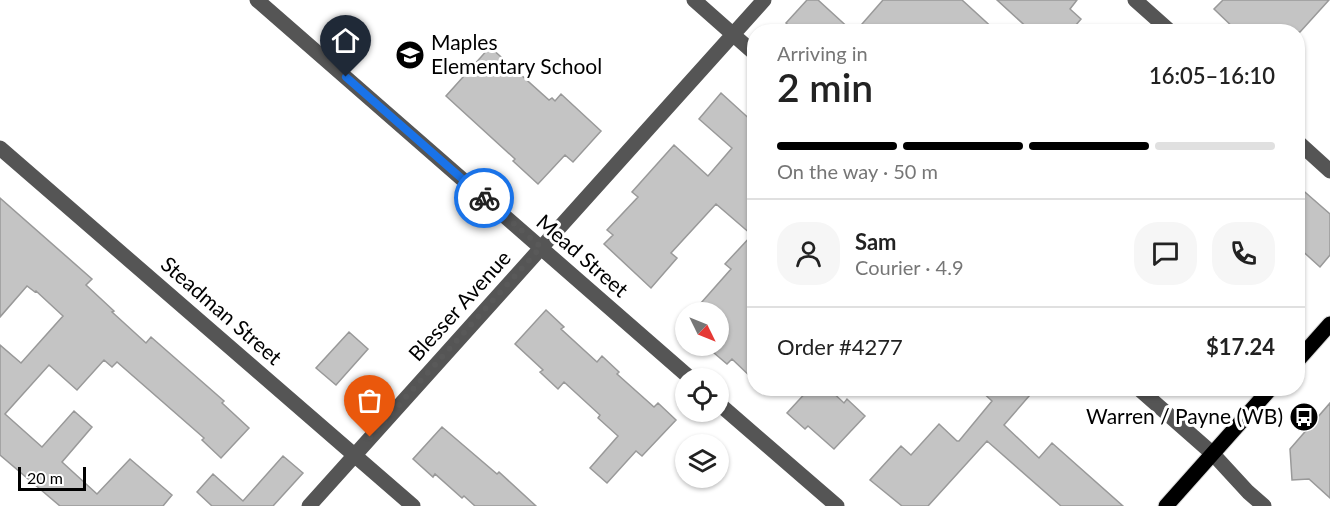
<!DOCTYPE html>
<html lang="en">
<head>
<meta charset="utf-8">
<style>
  :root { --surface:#fff; --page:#f6f6f6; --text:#222; --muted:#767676; --line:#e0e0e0; --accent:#000 }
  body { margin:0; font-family:Lato,sans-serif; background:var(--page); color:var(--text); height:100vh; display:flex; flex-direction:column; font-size:22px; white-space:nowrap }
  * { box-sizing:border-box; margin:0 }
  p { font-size:20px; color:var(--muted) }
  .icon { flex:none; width:33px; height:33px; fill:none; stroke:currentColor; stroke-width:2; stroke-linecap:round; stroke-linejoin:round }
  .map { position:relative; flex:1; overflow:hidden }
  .drawer { position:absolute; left:747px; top:24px; width:558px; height:372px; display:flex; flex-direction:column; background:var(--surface); border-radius:24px; box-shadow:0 2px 4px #0004 }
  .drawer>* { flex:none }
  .needle { width:39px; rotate:133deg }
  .controls { position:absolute; left:675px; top:302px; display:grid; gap:12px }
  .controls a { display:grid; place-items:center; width:54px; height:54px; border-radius:50%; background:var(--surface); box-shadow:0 2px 4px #0004; font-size:30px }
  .scale { position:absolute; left:18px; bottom:15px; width:68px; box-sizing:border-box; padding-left:6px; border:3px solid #000; border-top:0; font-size:16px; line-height:21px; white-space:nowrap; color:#000; -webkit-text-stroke:4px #fff; paint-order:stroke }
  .pin { position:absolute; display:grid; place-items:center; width:51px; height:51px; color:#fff; margin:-62px -26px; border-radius:50% 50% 50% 0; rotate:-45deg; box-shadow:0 0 6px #0007 }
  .pin .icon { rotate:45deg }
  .courier { position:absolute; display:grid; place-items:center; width:60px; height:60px; margin:-30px; border:4px solid #1a73e8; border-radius:50%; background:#fff; color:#222; box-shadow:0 2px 8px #0007 }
  .summary em { font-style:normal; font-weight:600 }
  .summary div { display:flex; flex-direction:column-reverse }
  .summary { display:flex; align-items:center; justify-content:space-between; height:102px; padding:0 30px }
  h1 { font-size:39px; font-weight:600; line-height:45px }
  .bar { display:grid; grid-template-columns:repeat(4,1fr); gap:9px 6px; align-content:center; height:72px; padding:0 30px }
  .bar i { height:8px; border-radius:4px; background:var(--line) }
  .bar .selected { background:var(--accent) }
  .bar p { grid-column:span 4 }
  .line { display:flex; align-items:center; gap:15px; padding:0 30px; border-top:2px solid var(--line) }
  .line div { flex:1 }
  .round { display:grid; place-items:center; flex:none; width:63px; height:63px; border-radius:24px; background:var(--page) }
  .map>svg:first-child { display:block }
</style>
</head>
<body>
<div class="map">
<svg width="1330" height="506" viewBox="0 0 1330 506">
  <rect width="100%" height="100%" fill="#fff"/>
  <!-- building -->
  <path fill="#c4c4c4" stroke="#999" stroke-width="1.5" d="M807,0h11l35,32h-58l-9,-9z
    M883,0h79l35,32h-142z
    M997,0h80l-7,9 11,10 -11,13h-38z
    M1223,0h106l-29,32h-62l-24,-23z
    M490,47l59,53 3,-2 3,3 6,-7 40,37 -28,31 -8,-7 -27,29 -25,-23 2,-2 -69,-63z
    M721,93l33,30v257l-22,-21 -5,5 -20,-17 2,-2h9v-33h-25l38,-43 -6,-5 27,-29 -36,-31 -45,49 6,5 -26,30 -47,-44 9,-9 -6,-5 31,-33 -6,-5 42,-47 34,31 24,-28 -33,-29z
    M1298,186l32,28v41l-10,12 -22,-20z
    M0,198l92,81 -6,6 28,26 -2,1 34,31 5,-6 73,64 -2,2 27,25 -28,30 -19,-18 2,-2 -87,-76 -5,5 -8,-7 -27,30 -28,-25 -44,49 37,33 32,-36 18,16 -30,35 35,32 33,-35 42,36 -9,11h-103l-60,-51v-110l21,18 42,-47 -27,-25 -1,1 -8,-6 -27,31z
    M546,310l18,17 -3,2 36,33 5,-6 17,16 -2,2 37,33 4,-4 18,17 -34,36 -6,-5 -29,32 -17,-15 28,-32 -20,-18 2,-3 -36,-33 -6,7 -18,-17 3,-2 -28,-26z
    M349,332l19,17 -32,36 -20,-17z
    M810,388h18l16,15 3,-4 18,17 -31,33 -26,-23 -3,3 -18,-16z
    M978,388h58l-32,37 35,33 13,-15 71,63h-62l-74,-65 -59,65h-26l-32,-26 31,-34 10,9 28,-31 18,17h2l33,-40z
    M1330,403v95l-21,-19 -17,1 -2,-31z
    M442,427l55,47 2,-2 37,34h-61l-11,-10 -2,2 -27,-24 -2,3 -20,-18z
    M283,456l20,17 -30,33h-61l-15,-14 16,-18 30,27z"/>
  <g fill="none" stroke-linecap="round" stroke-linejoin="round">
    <!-- major casing -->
    <g stroke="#dbdbdb" stroke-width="17">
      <path id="major" d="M1298,360l32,-36
        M1166,506l105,-118"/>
    </g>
    <!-- minor -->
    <path stroke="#555" stroke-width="15" d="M257,0l433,378
      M694,0l60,53
      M1135,0l36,32
      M1298,142l32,29
      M0,148l413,358
      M1138,388l75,66 35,38 16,14
      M718,403l119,103
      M309,506l455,-506"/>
    <!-- major -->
    <use href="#major" stroke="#000" stroke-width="15"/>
  </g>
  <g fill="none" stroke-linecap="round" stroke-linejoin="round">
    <!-- done -->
    <path stroke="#595959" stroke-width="6" stroke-dasharray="0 10.8" d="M370,437l171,-190 -57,-49"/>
    <!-- route -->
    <path stroke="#1a73e8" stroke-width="8" d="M346,77l138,121"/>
  </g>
  <!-- icons -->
  <defs>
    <g id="school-disc" transform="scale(1.5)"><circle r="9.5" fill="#000" stroke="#fff"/><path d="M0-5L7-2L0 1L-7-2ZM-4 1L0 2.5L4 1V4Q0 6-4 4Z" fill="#fff"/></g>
    <g id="bus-disc" transform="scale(1.5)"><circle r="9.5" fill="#000" stroke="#fff"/><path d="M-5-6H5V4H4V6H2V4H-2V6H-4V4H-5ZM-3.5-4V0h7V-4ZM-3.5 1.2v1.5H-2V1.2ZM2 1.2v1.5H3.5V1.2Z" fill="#fff"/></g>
  </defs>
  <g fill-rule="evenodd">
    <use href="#school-disc" x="410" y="55"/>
    <use href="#bus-disc" x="1304" y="417"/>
  </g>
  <g text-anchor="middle" stroke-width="6" stroke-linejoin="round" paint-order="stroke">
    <!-- poi labels -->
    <g font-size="21" fill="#000" stroke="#fff" text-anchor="start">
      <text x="431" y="50">Maples<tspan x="431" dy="24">Elementary School</tspan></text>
      <text x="1283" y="424" text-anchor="end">Warren / Payne (WB)</text>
    </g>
    <!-- street labels -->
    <g font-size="21" fill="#000" stroke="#fff">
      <text transform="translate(582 256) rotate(41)" y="7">Mead Street</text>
      <text transform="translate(460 306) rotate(-48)" y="7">Blesser Avenue</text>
      <text transform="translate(221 311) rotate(41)" y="7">Steadman Street</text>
    </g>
  </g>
</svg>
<div class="controls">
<a><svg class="needle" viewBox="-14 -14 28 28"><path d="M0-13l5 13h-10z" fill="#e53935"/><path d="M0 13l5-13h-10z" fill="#767676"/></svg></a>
<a><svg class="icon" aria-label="locate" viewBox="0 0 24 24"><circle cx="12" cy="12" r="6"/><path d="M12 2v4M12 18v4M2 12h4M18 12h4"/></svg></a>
<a><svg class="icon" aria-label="layers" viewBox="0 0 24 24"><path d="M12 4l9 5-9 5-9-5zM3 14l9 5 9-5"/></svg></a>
</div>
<div class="scale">20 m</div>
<div class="pin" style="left:370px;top:437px;background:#ea580c"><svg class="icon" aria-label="bag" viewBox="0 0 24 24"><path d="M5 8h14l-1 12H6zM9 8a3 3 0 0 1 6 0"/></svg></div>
<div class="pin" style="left:346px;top:77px;background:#1f2937"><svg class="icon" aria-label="home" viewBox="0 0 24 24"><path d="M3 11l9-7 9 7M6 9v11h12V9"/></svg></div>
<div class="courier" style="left:484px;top:198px"><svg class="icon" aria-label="bike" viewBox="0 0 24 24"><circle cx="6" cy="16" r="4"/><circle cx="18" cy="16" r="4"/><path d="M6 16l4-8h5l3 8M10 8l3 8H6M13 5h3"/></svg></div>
<section class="drawer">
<div class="summary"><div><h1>2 min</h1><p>Arriving in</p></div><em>16:05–16:10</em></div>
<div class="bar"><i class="selected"></i><i class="selected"></i><i class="selected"></i><i></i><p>On the way · 50 m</p></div>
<div class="line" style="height:108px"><a class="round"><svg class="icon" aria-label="person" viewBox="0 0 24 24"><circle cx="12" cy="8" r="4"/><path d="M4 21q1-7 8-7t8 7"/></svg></a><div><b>Sam</b><p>Courier · 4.9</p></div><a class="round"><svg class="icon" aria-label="chat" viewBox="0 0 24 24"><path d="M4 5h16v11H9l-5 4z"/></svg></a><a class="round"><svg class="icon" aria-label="phone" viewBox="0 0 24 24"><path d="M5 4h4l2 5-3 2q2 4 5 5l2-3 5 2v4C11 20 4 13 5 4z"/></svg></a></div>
<div class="line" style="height:78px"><div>Order #4277</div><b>$17.24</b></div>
</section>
</div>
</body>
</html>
